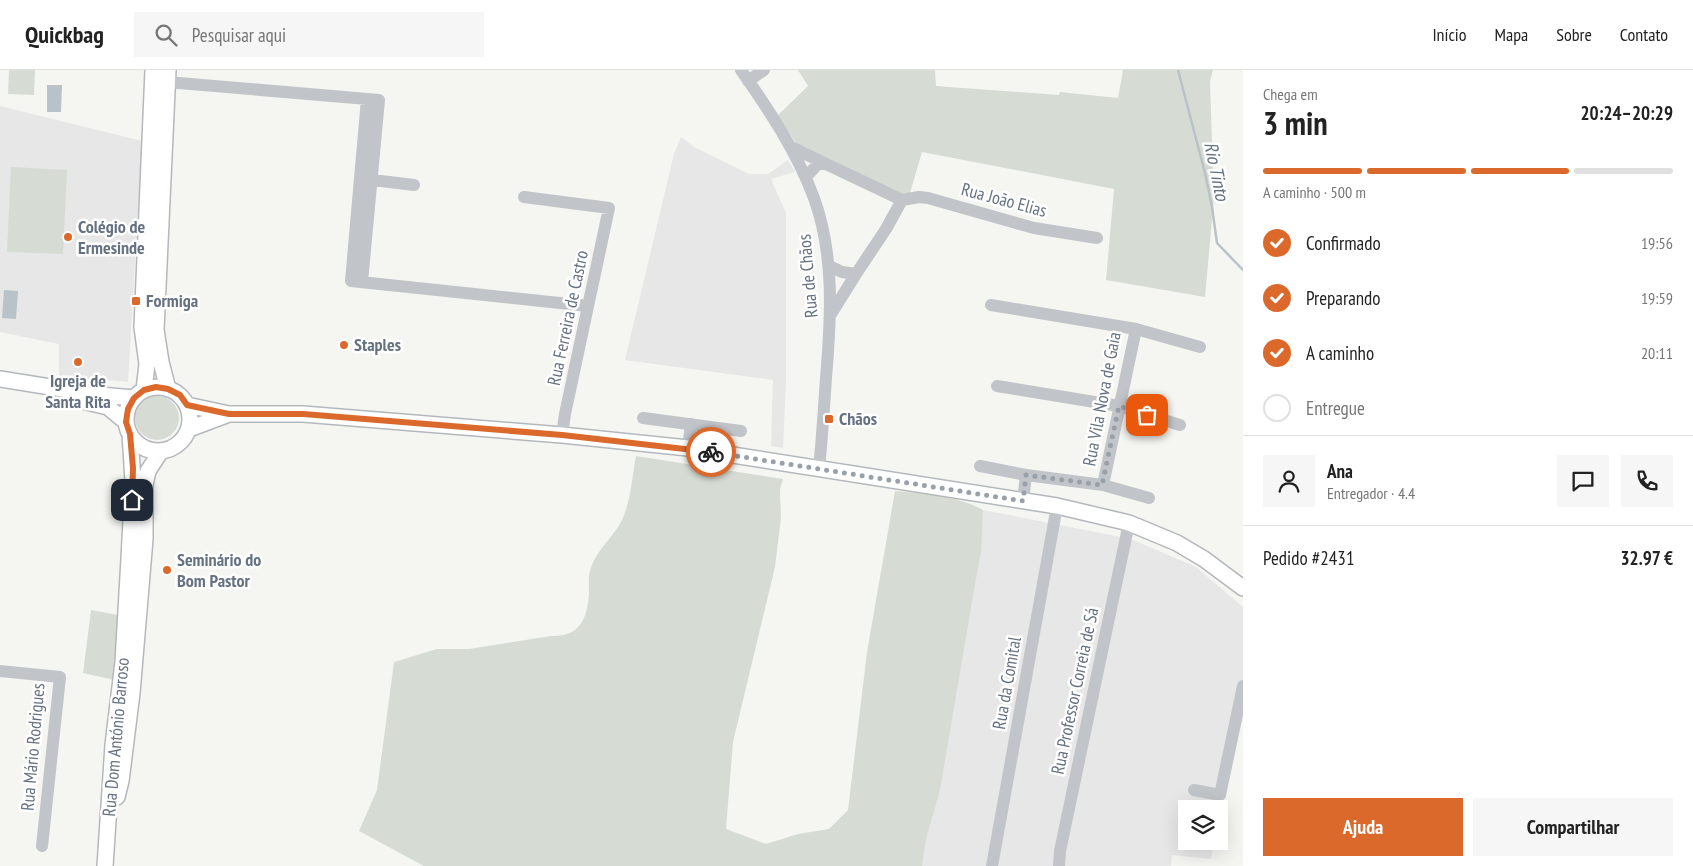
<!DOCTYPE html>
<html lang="pt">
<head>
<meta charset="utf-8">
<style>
  :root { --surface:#fff; --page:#f6f6f6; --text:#222; --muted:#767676; --line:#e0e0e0; --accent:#dc692c }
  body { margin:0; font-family:"PT Sans Narrow",sans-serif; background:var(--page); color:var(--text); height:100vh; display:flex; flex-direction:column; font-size:19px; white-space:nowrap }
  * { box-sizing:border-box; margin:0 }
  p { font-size:16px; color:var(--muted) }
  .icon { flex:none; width:28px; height:28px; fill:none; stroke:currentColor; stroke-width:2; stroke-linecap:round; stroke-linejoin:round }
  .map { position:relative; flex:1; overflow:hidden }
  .sheet { display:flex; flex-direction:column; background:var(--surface); width:450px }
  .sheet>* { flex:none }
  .tools { position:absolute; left:1178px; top:730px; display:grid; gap:10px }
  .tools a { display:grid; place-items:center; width:50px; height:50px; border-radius:0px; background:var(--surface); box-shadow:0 5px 20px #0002; font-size:25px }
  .pin { position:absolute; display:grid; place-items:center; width:42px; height:42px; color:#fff; margin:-21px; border-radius:10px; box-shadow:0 2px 8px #0006 }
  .courier { position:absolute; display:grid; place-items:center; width:50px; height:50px; margin:-25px; border:4px solid #dc692c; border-radius:50%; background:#fff; color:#222; box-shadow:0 1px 6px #0007 }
  .head em { font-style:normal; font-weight:800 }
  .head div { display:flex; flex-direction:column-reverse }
  .head { display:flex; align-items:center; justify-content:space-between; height:85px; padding:0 20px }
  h1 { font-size:32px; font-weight:800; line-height:38px }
  .bar { display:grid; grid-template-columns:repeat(4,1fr); gap:8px 5px; align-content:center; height:60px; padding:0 20px }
  .bar i { height:6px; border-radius:4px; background:var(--line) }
  .bar .current { background:var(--accent) }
  .bar p { grid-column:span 4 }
  .line { display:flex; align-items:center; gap:12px; padding:0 20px; border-top:1px solid var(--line) }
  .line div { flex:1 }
  .round { display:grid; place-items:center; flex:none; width:52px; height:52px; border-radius:0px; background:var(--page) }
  ol { padding:0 20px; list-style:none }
  li { display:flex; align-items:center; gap:15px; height:55px }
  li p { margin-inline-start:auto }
  li .icon { padding:5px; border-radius:50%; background:var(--accent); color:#fff; stroke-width:4 }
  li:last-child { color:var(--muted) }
  li i { width:28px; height:28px; border:2px solid var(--line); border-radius:50% }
  .action { display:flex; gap:10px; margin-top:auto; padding:10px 20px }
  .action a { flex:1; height:58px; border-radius:0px; background:var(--accent); color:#fff; font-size:20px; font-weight:800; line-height:58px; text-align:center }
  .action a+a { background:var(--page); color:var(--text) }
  header { display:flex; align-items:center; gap:30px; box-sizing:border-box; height:70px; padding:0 25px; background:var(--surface); border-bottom:1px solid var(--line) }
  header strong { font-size:24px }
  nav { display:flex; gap:28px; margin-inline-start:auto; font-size:18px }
  .search { width:350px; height:45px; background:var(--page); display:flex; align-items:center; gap:12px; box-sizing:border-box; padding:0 18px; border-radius:0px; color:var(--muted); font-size:19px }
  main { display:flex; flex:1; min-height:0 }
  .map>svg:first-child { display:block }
</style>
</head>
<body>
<header>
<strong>Quickbag</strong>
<div class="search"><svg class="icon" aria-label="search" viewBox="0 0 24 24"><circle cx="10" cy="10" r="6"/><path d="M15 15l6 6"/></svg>Pesquisar aqui</div>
<nav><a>Início</a><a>Mapa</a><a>Sobre</a><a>Contato</a></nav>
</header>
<main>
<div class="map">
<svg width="1243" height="796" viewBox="0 0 1243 796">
  <rect width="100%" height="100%" fill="#f5f6f2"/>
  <!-- built -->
  <path fill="#e6e7e6" d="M0,36l142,35 -14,241 -69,-6v-32l-59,-12z
    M681,67l13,10 55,27h19l20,-14 7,12 -24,7 15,34v168l-3,67 -12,-2 2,-66 -148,-20 49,-206z
    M983,440l148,29 65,28 47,40v92l-24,119v-9h-33v32h28l-3,18 -39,-4 -1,11h-250l16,-107z"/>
  <!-- green -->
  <path fill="#d6dcd4" d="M9,0h26l-1,25 -26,-1z
    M798,0h137l1,16 123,9 1,-3 58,6 5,-28h90l-3,12 4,116 -9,99 -99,-17 8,-91 -192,-37 -12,41h-9l-104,-48 -19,-30 30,-29z
    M11,97l56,3 -4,84 -56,-2z
    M135 348a22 22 0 1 1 44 0a22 22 0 1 1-44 0Z
    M636,386l147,23 -3,10 1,29 -6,49 -42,175 -7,87 40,15 32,-10 31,-5 19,-19 19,-158 28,-161c30,3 61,4 88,19l-2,42 -6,32 -35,206 -14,49 -4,27h-498l-65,-35 18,-41 17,-128 43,-13h32l82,-13c28,1 36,-16 38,-42 0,-7 -1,-16 1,-23 5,-20 23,-33 32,-51 9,-20 10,-43 14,-64z
    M91,540l27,5 -4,65 -31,-7z"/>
  <!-- water -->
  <path fill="#b9c2c8" d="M47,15h15l-1,27h-14z
    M4,220l14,1 -2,28 -14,-1z"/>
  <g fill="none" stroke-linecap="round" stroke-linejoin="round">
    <!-- stream -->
    <path stroke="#b9c2c8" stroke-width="2.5" d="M1178,0l27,103 7,34 5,36 26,27"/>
    <!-- major casing -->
    <g stroke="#b4b8bc" stroke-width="18">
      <path id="major" d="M168,0l-12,260 5,32 7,27
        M0,309l100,16 34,3
        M126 349a32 32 0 1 1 64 0a32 32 0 1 1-64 0Z
        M144,320l3,-26 -5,-37 11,-257
        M86,332l22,5 18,15
        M187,335l42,9h74l259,21 126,13 369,58 72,17 48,20 27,16 39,29
        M189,359l40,-15
        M117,727l4,-16 11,-88 13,-154v-54l3,-14 13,-20
        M105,796l8,-121 10,-83 6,-103 4,-78 -3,-47"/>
    </g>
    <!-- minor -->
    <path stroke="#c1c4c8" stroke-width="12" d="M741,0c28,40 56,82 73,128 21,58 17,120 12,180 -2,30 -4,61 -7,91
      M161,9l6,3 212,18 -17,182
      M748,11l16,-11
      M367,29l-16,182 237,25
      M791,77l33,16 -7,2 -11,12
      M824,93l78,37
      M373,110l41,5
      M524,127l85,11 -44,206 -3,21
      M902,130l17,-3 9,1 106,30 63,10
      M829,196l13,6 14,2 -25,40
      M856,204l30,-45 16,-29
      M991,235l145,24 -33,156 -77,-10 -3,26
      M1136,259l64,18
      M997,316l122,20 61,19
      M643,348l98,13
      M688,378l3,-24
      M980,396l46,9
      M1103,415l46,13
      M0,601l60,6 -18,169
      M1194,720l26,5 23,-109
      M992,796l65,-360
      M1059,796l1,-15 69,-328"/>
    <!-- major -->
    <use href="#major" stroke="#fff" stroke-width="15"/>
  </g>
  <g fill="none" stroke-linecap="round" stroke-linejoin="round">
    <!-- done -->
    <path stroke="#98a0a9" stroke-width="5" stroke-dasharray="0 9" d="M711,382l312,49 3,-26 76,10 17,-79 28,9"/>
    <!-- route -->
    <path stroke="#dc692c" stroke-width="6" d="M132,430l1,-32 -3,-34 -4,-12 2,-13 6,-11 10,-8 12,-3 12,2 12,6 7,10 42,9h74l259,21 149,17"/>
  </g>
  <!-- markers -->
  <g fill="#dc692c" stroke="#fff" stroke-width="2">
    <circle cx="68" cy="167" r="5"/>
    <rect x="131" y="226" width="10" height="10" rx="2.5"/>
    <circle cx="344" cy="275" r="5"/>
    <circle cx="78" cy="292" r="5"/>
    <rect x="824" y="344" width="10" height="10" rx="2.5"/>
    <circle cx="167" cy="500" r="5"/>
  </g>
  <g text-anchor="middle" stroke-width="5" stroke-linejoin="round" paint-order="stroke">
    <!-- street labels -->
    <g font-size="18" fill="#667282" stroke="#fff">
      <text transform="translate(1004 130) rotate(15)" y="6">Rua João Elias</text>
      <text transform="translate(808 206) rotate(-95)" y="6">Rua de Chãos</text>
      <text transform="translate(568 248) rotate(-78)" y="6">Rua Ferreira de Castro</text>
      <text transform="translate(1102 329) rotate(-79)" y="6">Rua Vila Nova de Gaia</text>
      <text transform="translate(1007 613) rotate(-80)" y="6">Rua da Comital</text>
      <text transform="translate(1075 621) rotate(-78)" y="6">Rua Professor Correia de Sá</text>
      <text transform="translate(116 667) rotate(-85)" y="6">Rua Dom António Barroso</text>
      <text transform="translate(33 677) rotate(-85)" y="6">Rua Mário Rodrigues</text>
    </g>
    <!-- poi labels -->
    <g font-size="18" font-weight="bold" fill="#667282" stroke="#fff" text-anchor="start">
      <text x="78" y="163">Colégio de<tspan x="78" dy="21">Ermesinde</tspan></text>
      <text x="146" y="237">Formiga</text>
      <text x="354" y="281">Staples</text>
      <text x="78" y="317" text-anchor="middle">Igreja de<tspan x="78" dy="21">Santa Rita</tspan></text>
      <text x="839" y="355">Chãos</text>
      <text x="177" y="496">Seminário do<tspan x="177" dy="21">Bom Pastor</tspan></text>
    </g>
    <!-- water labels -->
    <g font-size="19" font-style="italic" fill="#62737f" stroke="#fff">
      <text transform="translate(1217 101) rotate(78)" y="7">Rio Tinto</text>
    </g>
  </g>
</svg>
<div class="tools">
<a><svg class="icon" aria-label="layers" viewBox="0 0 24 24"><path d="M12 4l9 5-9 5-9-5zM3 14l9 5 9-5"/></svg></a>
</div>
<div class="pin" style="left:1147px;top:345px;background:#ea580c"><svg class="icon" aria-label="bag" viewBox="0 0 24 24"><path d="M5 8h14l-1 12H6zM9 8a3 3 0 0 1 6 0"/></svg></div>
<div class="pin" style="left:132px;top:430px;background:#1f2937"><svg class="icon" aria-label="home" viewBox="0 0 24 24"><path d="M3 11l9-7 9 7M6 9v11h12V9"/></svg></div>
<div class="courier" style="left:711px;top:382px"><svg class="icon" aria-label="bike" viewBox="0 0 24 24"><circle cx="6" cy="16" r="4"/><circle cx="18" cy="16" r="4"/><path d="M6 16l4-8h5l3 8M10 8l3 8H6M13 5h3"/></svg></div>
</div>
<section class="sheet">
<div class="head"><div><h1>3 min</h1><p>Chega em</p></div><em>20:24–20:29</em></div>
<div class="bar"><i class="current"></i><i class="current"></i><i class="current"></i><i></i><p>A caminho · 500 m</p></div>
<ol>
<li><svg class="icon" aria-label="check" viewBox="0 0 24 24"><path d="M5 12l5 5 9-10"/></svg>Confirmado<p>19:56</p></li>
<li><svg class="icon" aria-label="check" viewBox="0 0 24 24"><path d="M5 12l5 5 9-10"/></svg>Preparando<p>19:59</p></li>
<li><svg class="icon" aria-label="check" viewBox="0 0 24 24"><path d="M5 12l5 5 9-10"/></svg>A caminho<p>20:11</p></li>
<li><i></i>Entregue</li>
</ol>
<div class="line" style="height:90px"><a class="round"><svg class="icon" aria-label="person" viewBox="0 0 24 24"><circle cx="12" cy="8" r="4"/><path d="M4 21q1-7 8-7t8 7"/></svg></a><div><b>Ana</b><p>Entregador · 4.4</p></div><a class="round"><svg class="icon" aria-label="chat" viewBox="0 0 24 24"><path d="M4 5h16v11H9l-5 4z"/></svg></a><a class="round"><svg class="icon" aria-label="phone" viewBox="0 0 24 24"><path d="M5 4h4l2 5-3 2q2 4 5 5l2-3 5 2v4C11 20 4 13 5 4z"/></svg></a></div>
<div class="line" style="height:65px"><div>Pedido #2431</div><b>32.97 €</b></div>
<div class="action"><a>Ajuda</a><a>Compartilhar</a></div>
</section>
</main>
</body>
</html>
